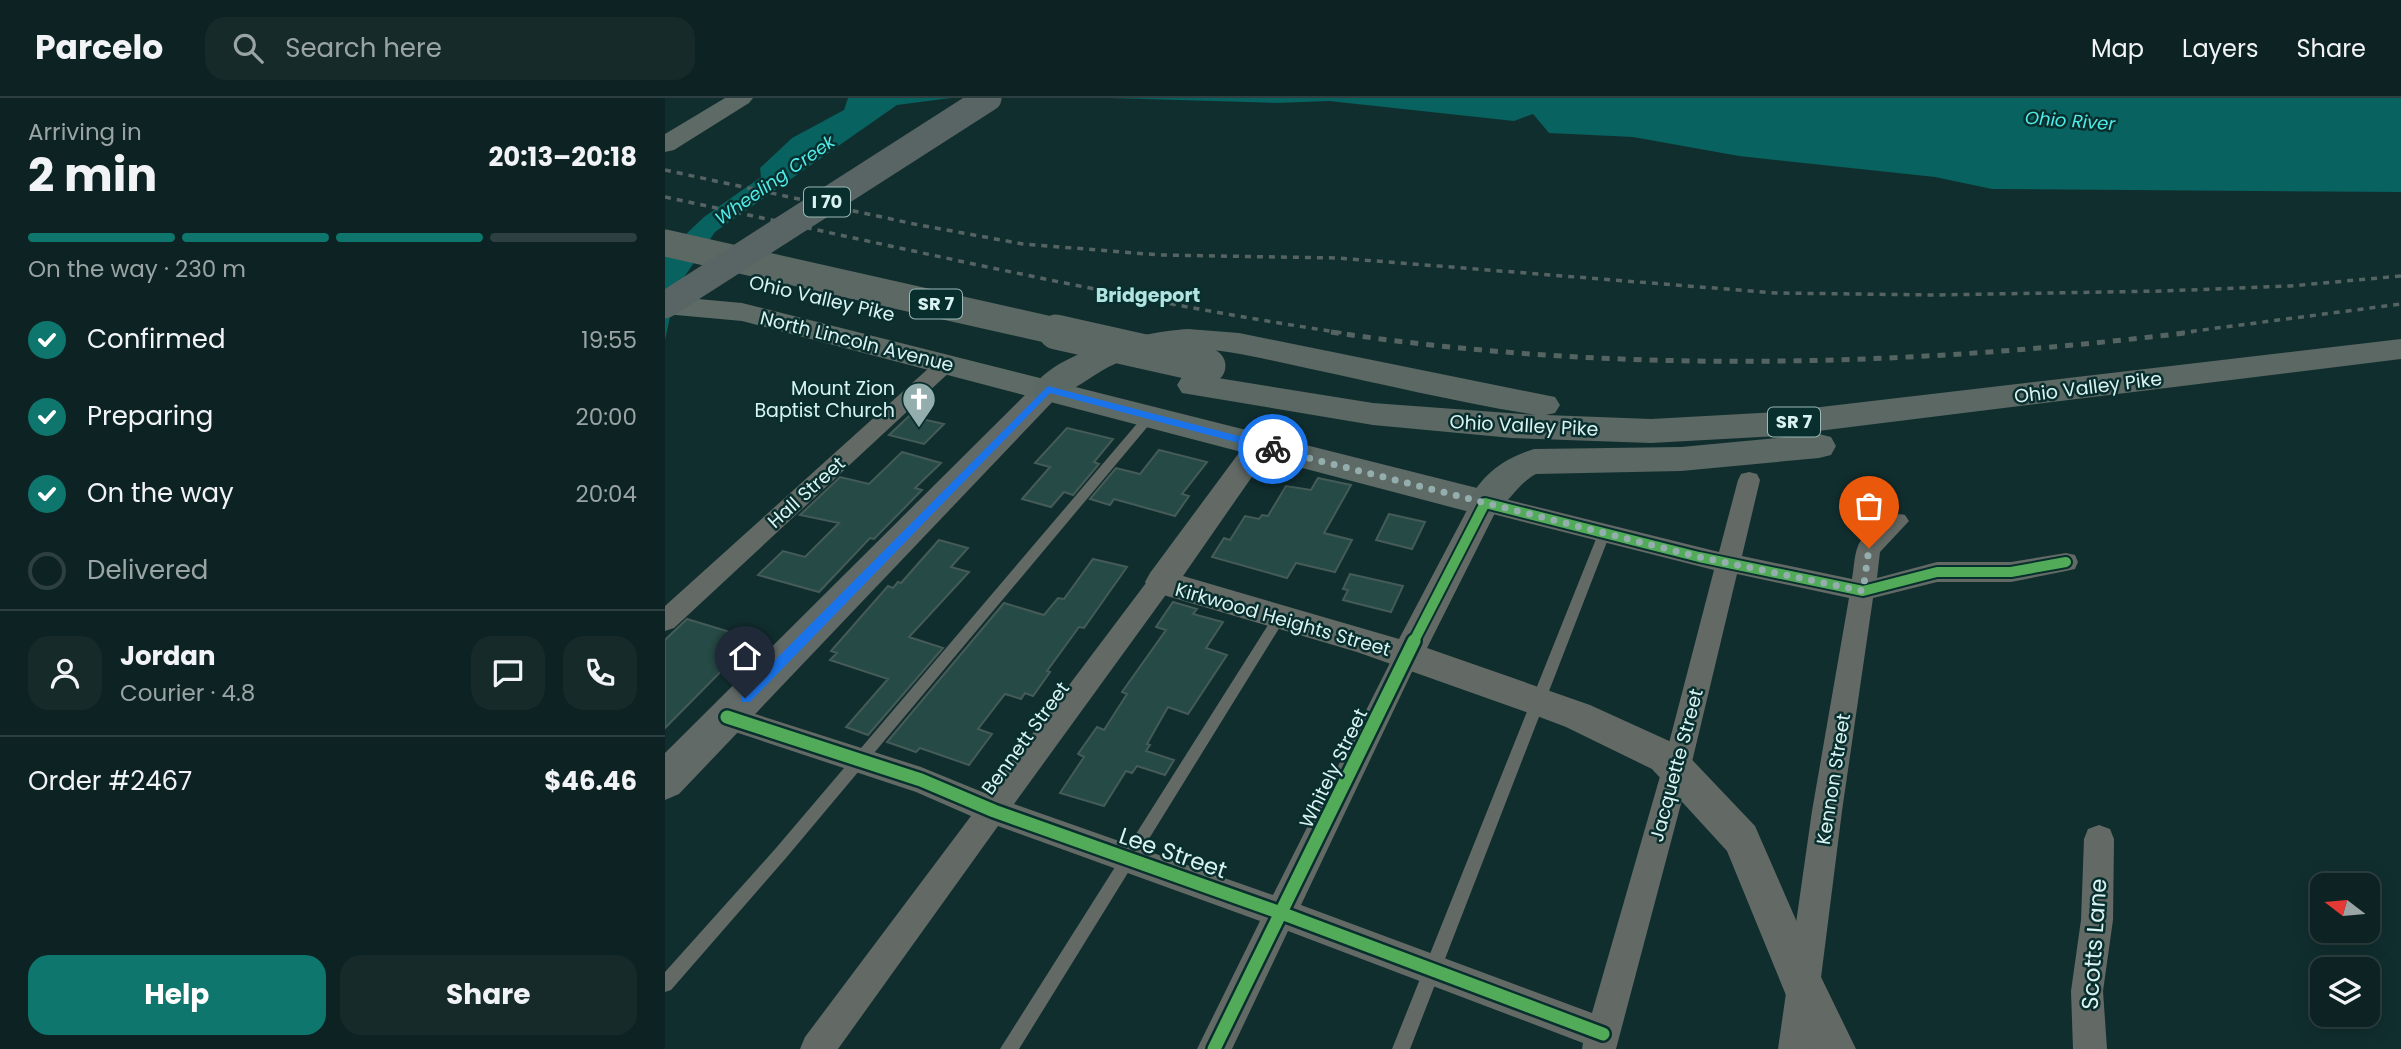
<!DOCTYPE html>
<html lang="en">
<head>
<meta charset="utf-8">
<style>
  :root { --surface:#0d2222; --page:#162a2a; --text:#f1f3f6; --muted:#9aa4a5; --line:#2d3f40; --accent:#0f766e }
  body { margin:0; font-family:Poppins,sans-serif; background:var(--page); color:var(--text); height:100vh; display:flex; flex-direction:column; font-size:26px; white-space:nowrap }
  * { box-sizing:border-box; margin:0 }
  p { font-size:23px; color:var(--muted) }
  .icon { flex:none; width:38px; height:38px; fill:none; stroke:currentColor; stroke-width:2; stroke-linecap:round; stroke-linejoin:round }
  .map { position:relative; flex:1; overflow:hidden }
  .sheet { display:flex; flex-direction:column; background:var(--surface); width:665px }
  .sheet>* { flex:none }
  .needle { width:46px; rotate:286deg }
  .tools { position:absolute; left:1645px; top:775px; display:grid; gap:14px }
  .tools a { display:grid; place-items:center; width:70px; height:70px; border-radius:14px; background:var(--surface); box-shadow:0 4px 18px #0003,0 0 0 2px var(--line); font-size:35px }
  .pin { position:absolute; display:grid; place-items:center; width:60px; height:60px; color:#fff; margin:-72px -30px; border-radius:50% 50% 50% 0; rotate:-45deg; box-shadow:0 0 7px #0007 }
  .pin .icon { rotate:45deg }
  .courier { position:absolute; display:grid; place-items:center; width:70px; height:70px; margin:-35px; border:5px solid #1a73e8; border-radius:50%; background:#fff; color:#222; box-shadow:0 2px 9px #0007 }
  .overview em { font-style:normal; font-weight:700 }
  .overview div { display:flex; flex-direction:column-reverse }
  .overview { display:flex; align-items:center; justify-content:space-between; height:119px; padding:0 28px }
  h1 { font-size:46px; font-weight:700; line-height:52px }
  .bar { display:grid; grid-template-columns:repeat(4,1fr); gap:10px 7px; align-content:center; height:84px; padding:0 28px }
  .bar i { height:9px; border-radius:5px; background:var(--line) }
  .bar .on { background:var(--accent) }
  .bar p { grid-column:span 4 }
  .line { display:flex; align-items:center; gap:18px; padding:0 28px; border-top:2px solid var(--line) }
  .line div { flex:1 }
  .round { display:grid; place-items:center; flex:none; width:74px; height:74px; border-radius:21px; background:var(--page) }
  ol { padding:0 28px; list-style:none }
  li { display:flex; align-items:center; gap:21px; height:77px }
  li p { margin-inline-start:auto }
  li .icon { padding:7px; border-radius:50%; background:var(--accent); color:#fff; stroke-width:4 }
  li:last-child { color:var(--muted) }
  li i { width:38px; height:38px; border:4px solid var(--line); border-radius:50% }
  .action { display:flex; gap:14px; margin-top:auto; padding:14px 28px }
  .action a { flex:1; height:80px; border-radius:21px; background:var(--accent); color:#fff; font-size:28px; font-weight:700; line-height:80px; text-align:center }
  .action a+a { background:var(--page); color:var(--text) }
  header { display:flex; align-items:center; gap:42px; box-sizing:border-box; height:98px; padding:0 35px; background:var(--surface); border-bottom:2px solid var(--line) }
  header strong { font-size:33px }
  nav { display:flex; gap:38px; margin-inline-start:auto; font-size:24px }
  .search { width:490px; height:63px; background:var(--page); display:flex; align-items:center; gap:18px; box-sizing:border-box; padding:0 24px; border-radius:21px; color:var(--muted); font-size:26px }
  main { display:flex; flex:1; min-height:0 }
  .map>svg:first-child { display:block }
</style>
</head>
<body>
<header>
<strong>Parcelo</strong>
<div class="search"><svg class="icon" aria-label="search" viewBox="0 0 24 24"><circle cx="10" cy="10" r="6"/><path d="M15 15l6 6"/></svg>Search here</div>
<nav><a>Map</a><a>Layers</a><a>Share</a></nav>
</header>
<main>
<section class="sheet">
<div class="overview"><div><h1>2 min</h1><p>Arriving in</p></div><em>20:13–20:18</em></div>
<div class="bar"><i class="on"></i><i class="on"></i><i class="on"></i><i></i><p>On the way · 230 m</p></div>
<ol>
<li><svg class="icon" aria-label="check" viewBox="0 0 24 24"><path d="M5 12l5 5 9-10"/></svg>Confirmed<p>19:55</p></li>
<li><svg class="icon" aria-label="check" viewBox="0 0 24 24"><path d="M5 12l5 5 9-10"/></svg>Preparing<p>20:00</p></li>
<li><svg class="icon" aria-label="check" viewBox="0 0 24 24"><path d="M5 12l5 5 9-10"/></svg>On the way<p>20:04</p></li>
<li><i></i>Delivered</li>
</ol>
<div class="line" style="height:126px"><a class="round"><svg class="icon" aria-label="person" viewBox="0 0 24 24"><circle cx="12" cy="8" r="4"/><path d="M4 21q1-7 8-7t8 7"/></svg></a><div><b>Jordan</b><p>Courier · 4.8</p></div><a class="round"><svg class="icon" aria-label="chat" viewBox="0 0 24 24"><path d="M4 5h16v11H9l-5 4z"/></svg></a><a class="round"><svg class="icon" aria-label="phone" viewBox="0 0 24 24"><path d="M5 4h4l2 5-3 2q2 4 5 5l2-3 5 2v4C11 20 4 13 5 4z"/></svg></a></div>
<div class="line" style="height:91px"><div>Order #2467</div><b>$46.46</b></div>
<div class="action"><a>Help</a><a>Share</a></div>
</section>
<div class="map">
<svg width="1736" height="951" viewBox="0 0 1736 951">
  <rect width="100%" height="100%" fill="#112e2e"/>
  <!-- water -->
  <path fill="#076260" d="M183,0h103l-54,7 -182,127 -39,57 -11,51v-86l39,-37 57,-40 -1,-9 32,-30 52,-28z
    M445,0h1291v94l-409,-3 -57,-12 -196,-21 -106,-19 -84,-4 -16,-19 -19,7 -185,-20 -52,2z"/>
  <!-- building -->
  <path fill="#264a45" stroke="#455b58" stroke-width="2" d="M244,318l35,8 -20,20 -35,-9z
    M402,330l46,11 -19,23 5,2 -26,31 -9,-3 -13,15 -29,-8 28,-32 -15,-4z
    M494,352l48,12 -25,32 7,2 -14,20 -61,-17 -4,6 -20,-6 26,-31 24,6z
    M237,354l39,11 -26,25 7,2 -48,49 -4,-1 -51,54 -61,-17 25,-24 22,6 34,-34 -39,-8 40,-38 29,7z
    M653,380l33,7 -27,48 28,7 -17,32 -39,-9 -9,15 -75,-21 12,-19 6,2 15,-24 14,3 3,-4 6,1 18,-30 25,4z
    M724,416l36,8 -13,27 -36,-9z
    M274,442l29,8 -17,19 18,5 -60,65 34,11 -75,87 -22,-8 42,-48 -58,-19 7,-7 -6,-2 57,-65 5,2 5,-6 3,1z
    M428,461l34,8 -43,61 -5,-1 -32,44 3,1 -17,24 -8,-3 -4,6 -16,-5 -27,35 14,5 -23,31 -49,-17 -4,4 -29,-10 117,-139 40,12 14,-17 6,1z
    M685,476l53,12 -12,26 -48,-12 5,-10 -5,-1z
    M508,504l24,7 -4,5 30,8 -17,26 21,7 -39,59 -20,-7 -21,37 3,1 -4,6 28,9 -9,15 -28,-9 -5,7 -6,-2 -22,35 -44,-13 24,-36 -6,-3 19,-27 7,3 23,-36 -5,-2 44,-62 -10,-3z
    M22,521l66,20 -88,89v-88z"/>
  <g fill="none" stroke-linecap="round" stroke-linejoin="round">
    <!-- service -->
    <path fill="#636a65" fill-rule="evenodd" d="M485,314l5,4 -1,3 -368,439 -115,132 -6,2v-20l111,-124 370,-435z
      M939,431l6,5 -200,515h-18l206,-515z
      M614,515l4,1 2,4 -2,4 -264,427h-19l275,-435z"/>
    <!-- minor -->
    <path fill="#636a65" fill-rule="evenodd" d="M282,258l7,2 3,5 -3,5 -280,260 -9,3v-25l275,-248z
      M1084,374l8,2 3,6 -18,76 110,23c2,-11 2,-23 6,-33 6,-14 32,-36 47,-31l4,6 -29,31 -3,26 60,-16h74l55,-9 9,2 3,7 -3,7 -9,2 -55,11h-74l-64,16 -31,213 -30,238h-34l34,-238 37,-213 -112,-24 -46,192 -75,283h-34l1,-6 -295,-112 -56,118h-35l63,-128 -262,-95 -160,223h-38l5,-12 166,-221 -55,-24 -199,-66 -4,-9 4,-9 10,-3 194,62 66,27 165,-219 9,-3 9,3 3,7 -3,7 -156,215 259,91 125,-248 9,-3 9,3 4,8 -119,250 291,108 71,-247 51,-196 -229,-58 -8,-3 -4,-6 4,-6 8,-3 234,58 19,-72 3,-6z
      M1434,727l11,4 4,10 -1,81 -10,71 4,58h-34l-2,-58 10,-71 3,-81 4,-10z"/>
    <!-- tertiary -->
    <path fill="#636a65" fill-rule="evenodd" d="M595,337l10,3 4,7 -91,131 216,63 76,-144 10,-3 10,3 5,8 -73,145 163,57 88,40 77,81 65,149 36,74h-45l-21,-44 -63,-154 -75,-82 -86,-42 -37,-14 -172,-61 -207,-61 -5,-9 5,-9 100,-135z"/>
    <!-- secondary -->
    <path fill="#626a67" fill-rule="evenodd" d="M383,281l10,3 5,7 -5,7 -379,398 -14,6v-47l373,-371z"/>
    <!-- primary -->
    <path fill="#5e6a65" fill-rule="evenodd" d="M60,0h28l-4,5 -75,47 -9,2v-18z
      M0,198l77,7 743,187 13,3 5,10 -5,10 -13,3 -743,-195 -77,-7z"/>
    <!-- trunk -->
    <path fill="#5b6864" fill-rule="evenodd" d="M523,231l51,4 316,64 5,8 -5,8 -9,2 105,4 127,-7 623,-73v20l-623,77 -127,7 -139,-5 -139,-13 -191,-32 -5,-8 5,-8 11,-3 180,29 163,12c-75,-12 -150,-30 -225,-46 -40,-8 -80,-20 -121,-20 -25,0 -50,4 -73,14 -25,10 -55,41 -81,34l-4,-8c24,-39 112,-57 156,-60z
      M1154,336l12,3 5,9 -5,9 -12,3 -138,13 -145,3c-27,14 -32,48 -64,39l-5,-10c16,-29 35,-44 67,-54l147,-2z"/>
    <!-- rail-far1 -->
    <path stroke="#556463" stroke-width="3.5" stroke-dasharray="6 6" stroke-linecap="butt" d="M0,72l249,54 109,20 137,11 178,3 438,35 159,2 228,-4 127,-5 111,-10
      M0,99c226,48 450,102 678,136
      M1514,235l222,-29"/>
    <!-- rail -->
    <path stroke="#556463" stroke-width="5" stroke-dasharray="8 8" stroke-linecap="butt" d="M666,234c287,43 575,35 862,0"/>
    <!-- trunk-bridge-far1 -->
    <path stroke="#5b6864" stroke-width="27" d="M0,145l399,90"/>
    <!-- trunk-bridge -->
    <path stroke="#5b6864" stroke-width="35" d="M391,234l152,34"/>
    <!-- motorway-bridge -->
    <path stroke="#586564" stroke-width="27" d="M0,207l323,-207"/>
    <!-- cycleway-far1 casing -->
    <g stroke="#082f2e" stroke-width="14">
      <path id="cycleway-far1" d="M748,545l72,-140 214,54 164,34 74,-19h74l55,-10"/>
    </g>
    <!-- cycleway casing -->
    <g stroke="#082f2e" stroke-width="18">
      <path id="cycleway" d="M62,619l194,63 73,31 287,102 322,121
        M549,951l200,-408"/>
    </g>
    <!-- cycleway-far1 -->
    <use href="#cycleway-far1" stroke="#51ab58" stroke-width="10"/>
    <!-- cycleway -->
    <use href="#cycleway" stroke="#51ab58" stroke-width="13"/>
  </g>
  <!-- route -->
  <path fill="#1a73e8" d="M383,288l225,59 5,4 -5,3 -223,-59 -300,309h-9v-8z"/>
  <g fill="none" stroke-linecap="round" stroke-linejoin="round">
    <!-- done -->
    <path stroke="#94aead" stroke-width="7" stroke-dasharray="0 12.6" d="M608,351l426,108 164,34 6,-43"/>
  </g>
  <!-- icons -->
  <defs>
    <g id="church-pin" transform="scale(1.75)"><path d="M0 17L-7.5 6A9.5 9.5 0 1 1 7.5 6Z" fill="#94aead" stroke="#082f2e"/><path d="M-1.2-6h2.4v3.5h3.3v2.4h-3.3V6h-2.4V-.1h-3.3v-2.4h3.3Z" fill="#fff"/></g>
  </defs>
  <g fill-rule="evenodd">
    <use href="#church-pin" x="254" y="301"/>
  </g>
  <g text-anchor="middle" stroke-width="5" stroke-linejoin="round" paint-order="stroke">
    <!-- far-water labels -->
    <g font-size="18" font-style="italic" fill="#4febe7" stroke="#082f2e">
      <text transform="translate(1405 23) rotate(4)" y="6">Ohio River</text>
      <text transform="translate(110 82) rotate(-35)" y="6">Wheeling Creek</text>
    </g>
    <!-- shield labels -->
    <g fill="#082f2e" stroke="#9bb8b7" stroke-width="2">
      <rect x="139" y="89.5" width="46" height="29" rx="5"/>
      <rect x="245" y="191.5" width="52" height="29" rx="5"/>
      <rect x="1103" y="309.5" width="52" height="29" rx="5"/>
    </g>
    <g font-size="18" font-weight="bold" fill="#daf3f2">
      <text x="162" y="110">I 70</text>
      <text x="271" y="212">SR 7</text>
      <text x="1129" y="330">SR 7</text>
    </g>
    <!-- far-quarter labels -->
    <g font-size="19" font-weight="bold" fill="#b0e4e1" stroke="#082f2e">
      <text x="483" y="204">Bridgeport</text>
    </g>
    <!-- street labels -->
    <g font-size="19" fill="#daf3f2" stroke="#082f2e">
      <text transform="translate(157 200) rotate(13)" y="7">Ohio Valley Pike</text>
      <text transform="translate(192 243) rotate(14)" y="7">North Lincoln Avenue</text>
      <text transform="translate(1423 289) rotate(-7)" y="7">Ohio Valley Pike</text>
      <text transform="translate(859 327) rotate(3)" y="7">Ohio Valley Pike</text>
      <text transform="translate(141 394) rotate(-42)" y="7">Hall Street</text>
      <text transform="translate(618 521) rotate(16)" y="7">Kirkwood Heights Street</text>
      <text transform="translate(360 640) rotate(-54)" y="7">Bennett Street</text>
      <text transform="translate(1011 667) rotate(-75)" y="7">Jacquette Street</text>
      <text transform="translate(668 670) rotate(-64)" y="7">Whitely Street</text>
      <text transform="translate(1168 681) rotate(-81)" y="7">Kennon Street</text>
    </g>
    <!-- poi labels -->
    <g font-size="19" fill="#daf3f2" stroke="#082f2e" text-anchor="end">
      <text x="230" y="297">Mount Zion<tspan x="230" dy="22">Baptist Church</tspan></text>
    </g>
    <!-- near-street labels -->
    <g font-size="23" fill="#daf3f2" stroke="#082f2e">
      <text transform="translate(508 755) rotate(19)" y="8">Lee Street</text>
      <text transform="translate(1429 846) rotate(-86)" y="8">Scotts Lane</text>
    </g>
  </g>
</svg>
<div class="tools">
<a><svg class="needle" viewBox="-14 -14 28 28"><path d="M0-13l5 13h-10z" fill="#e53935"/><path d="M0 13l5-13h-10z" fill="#9aa4a5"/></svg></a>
<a><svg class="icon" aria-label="layers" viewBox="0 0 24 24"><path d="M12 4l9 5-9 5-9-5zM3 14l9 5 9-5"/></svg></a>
</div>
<div class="pin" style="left:1204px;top:450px;background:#ea580c"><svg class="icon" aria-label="bag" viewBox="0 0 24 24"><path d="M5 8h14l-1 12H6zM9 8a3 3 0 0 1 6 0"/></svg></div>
<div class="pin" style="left:80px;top:600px;background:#1f2937"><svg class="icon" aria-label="home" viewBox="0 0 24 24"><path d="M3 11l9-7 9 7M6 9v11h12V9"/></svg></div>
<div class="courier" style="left:608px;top:351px"><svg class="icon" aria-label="bike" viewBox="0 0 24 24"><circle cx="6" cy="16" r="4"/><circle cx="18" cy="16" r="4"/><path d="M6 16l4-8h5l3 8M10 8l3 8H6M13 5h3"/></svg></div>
</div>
</main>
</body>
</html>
